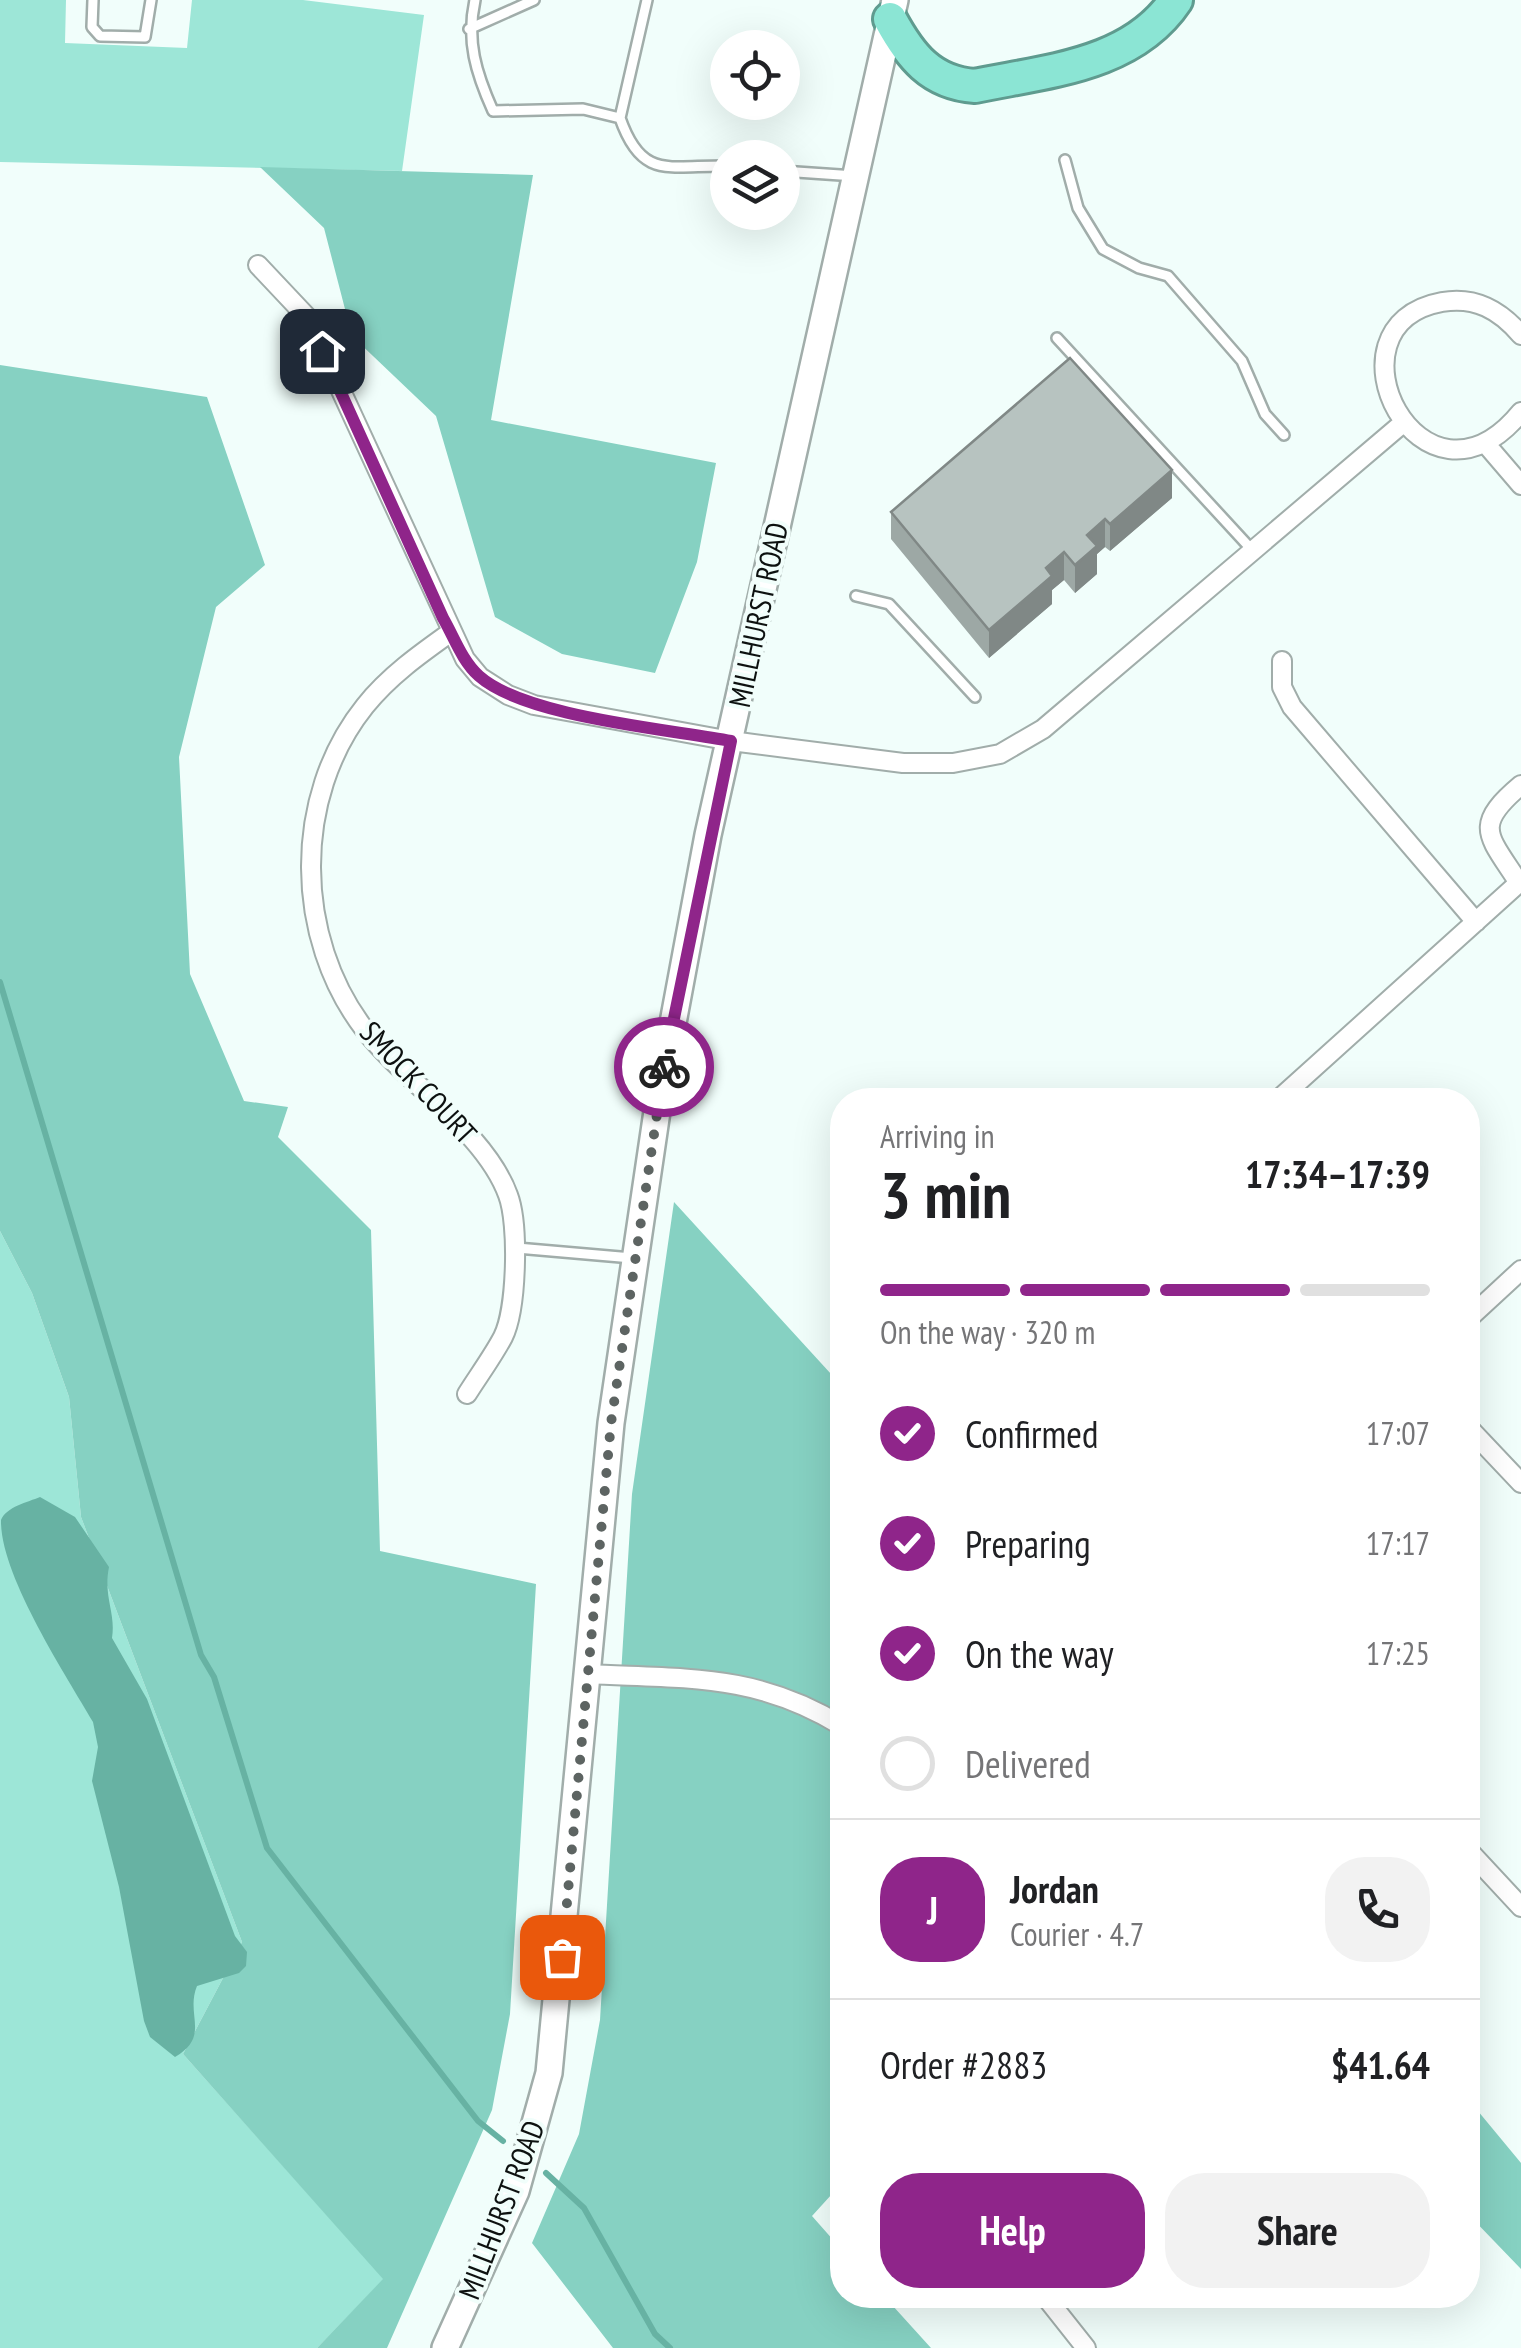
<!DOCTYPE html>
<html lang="en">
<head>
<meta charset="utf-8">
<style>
  :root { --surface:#fff; --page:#f2f2f2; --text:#202124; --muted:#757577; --line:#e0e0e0; --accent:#8f258a }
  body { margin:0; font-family:"PT Sans Narrow",sans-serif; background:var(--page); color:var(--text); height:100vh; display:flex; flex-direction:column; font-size:38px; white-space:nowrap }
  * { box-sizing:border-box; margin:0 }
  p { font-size:32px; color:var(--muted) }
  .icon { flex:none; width:55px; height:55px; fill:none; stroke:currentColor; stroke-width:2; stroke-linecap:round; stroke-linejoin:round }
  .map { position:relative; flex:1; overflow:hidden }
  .panel { position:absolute; left:830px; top:1088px; width:650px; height:1220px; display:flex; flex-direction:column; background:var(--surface); border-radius:40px; box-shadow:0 10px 40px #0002 }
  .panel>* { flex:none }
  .controls { position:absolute; left:710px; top:30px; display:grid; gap:20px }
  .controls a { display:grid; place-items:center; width:90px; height:90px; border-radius:50%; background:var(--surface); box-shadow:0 10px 40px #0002; font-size:50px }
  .pin { position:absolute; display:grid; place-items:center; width:85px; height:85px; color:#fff; margin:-42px; border-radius:20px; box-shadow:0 5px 15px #0006 }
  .courier { position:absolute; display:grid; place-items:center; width:100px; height:100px; margin:-50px; border:8px solid #8f258a; border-radius:50%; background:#fff; color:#222; box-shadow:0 2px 12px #0007 }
  .summary em { font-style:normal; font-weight:700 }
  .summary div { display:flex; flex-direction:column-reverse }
  .summary { display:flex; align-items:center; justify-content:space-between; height:170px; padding:0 50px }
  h1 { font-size:65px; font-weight:700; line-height:75px }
  .bar { display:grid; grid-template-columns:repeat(4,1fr); gap:15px 10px; align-content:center; height:120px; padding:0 50px }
  .bar i { height:12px; border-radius:8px; background:var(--line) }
  .bar .on { background:var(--accent) }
  .bar p { grid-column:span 4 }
  .line { display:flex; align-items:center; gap:25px; padding:0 50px; border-top:2px solid var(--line) }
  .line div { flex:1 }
  .round { display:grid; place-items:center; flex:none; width:105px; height:105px; border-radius:40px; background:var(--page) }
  ol { padding:0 50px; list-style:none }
  li { display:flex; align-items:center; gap:30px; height:110px }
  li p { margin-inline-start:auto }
  li .icon { padding:10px; border-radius:50%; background:var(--accent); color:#fff; stroke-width:4 }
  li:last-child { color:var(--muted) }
  li i { width:55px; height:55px; border:5px solid var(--line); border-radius:50% }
  .cta { display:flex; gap:20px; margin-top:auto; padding:20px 50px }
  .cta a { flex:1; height:115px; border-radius:40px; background:var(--accent); color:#fff; font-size:40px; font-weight:700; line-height:115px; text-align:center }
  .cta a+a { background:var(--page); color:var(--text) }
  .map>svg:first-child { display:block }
</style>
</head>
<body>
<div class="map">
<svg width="1521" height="2348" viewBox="0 0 1521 2348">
  <rect width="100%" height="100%" fill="#f1fefb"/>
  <!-- green -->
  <path fill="#9de6d7" d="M0,0h66l-1,43 122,5 5,-48h111l121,15 -22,156 -402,-9z
    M0,1231l32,62 37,104 12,120 161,425 -59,112 201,225 -67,69h-317z"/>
  <!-- forest -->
  <path fill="#86d1c2" d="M260,167l273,8 -42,245 225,43 -19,99 -42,111 -93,-19 -67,-37 -59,-201 -84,-80 -28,-108z
    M0,365l207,32 58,168 -49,42 -37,150 11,217 54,127 44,6 -10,30 93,93 9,321 156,33 -26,430 -18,96 -105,238h-70l66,-69 -200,-225 59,-112 -161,-425 -12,-120 -37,-104 -32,-62z
    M674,1202l168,184v797l-30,33 30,34v45h41l48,53h-318l-81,-105 47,-109 21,-114 32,-526z
    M1468,2099l53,64v106l-53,-55z"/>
  <!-- water -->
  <path fill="#67b2a3" d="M40,1497l35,20 34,50c-6,30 7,45 3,71l35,61 88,237 12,16 -1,14 -7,7 -42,13c-12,29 14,50 -22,71l-25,-20 -6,-16 -25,-134 -27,-106 6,-34 -5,-25c-27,-47 -93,-147 -92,-202 5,-13 27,-18 39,-23z"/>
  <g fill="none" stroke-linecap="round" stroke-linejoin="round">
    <!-- stream -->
    <path stroke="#67b2a3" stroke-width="6" d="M0,982l201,673 13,22 53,171 211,273 25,20
      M546,2173l38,35 71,126 15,14"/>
    <!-- lane casing -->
    <g stroke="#a1adaa" stroke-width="14">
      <path id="lane" d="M93,0l-1,27 8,9 45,1 6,-37
        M475,0c-9,41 1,73 18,111l90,-2 37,9c22,63 49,47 108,48
        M469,29l65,-29
        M620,118l27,-118
        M1065,160l13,48 25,41 36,19 29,8 74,85 23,53 19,21
        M782,171l73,5
        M1057,338l196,213
        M856,596l33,8 86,93
        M517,1248l115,10"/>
    </g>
    <!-- street casing -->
    <g stroke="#a1adaa" stroke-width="22">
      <path id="street" d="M258,265l49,52 158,342 15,18 28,18 26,10 197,36 172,22h50l47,-9 43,-25 360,-306
        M1521,335c-21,-25 -46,-39 -79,-33 -126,23 -20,231 79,110
        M1485,443l36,42
        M451,632c-31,22 -62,44 -86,74 -73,91 -71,232 0,324 41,53 120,102 143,165 11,29 9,114 -5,142 -10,19 -24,38 -36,57
        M1282,661v26l10,20 184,215
        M1519,883c-31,-48 -47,-57 2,-98
        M1278,1100l243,-219
        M1468,1319l53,-49
        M1468,1427l53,56
        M587,1674c98,5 169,-1 255,52
        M1468,1850l53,57
        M1044,2295l42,53"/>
    </g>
    <!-- secondary casing -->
    <g stroke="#a1adaa" stroke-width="30">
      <path id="secondary" d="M445,2348l71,-157 33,-118 62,-650 48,-325 49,-263 187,-835"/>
    </g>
    <!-- highway casing -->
    <g stroke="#5f9b8f" stroke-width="38">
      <path id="highway" d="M890,19c20,37 41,64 85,67 71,-15 157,-20 201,-86"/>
    </g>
    <!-- lane -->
    <use href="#lane" stroke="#fff" stroke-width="9"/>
    <!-- street -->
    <use href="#street" stroke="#fff" stroke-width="18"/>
    <!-- secondary -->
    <use href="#secondary" stroke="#fff" stroke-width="25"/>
    <!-- highway -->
    <use href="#highway" stroke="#8be5d4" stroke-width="32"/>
  </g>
  <!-- wall -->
  <path fill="#9da8a5" d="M1172,498l-62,53 -5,-4 -8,7v20l-22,19 -11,-13 -12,10v14l-63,54 -98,-119v-27z"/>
  <!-- shaded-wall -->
  <path fill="#808886" d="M1172,470v28l-62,53v-27z
    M1105,519v28l-8,7v20l-22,19v-28l12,-30z
    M1064,552v28l-12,10v14l-63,54v-28l57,-62z"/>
  <!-- building -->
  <path fill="#b7c3c0" stroke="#808886" stroke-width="2.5" d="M1070,358l102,112 -62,54 -5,-5 -18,16 10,11 -22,19 -11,-13 -18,16 6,8 -63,54 -98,-118z"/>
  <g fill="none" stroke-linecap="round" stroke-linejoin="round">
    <!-- done -->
    <path stroke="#5d6462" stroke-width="10" stroke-dasharray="0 18" d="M562,1957l49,-534 53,-356"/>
    <!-- route -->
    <path stroke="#8f258a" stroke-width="12" d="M322,351l121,267c11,19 19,43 36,58 46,41 189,53 252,65l-67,326"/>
  </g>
  <g text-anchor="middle" stroke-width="8" stroke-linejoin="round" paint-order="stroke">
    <!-- street labels -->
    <g font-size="30" fill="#0d1110" stroke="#f1fefb">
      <text transform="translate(759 615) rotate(-78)" y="10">MILLHURST ROAD</text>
      <text transform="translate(418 1083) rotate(47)" y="10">SMOCK COURT</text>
      <text transform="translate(502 2210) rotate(-69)" y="10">MILLHURST ROAD</text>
    </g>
  </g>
</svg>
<div class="controls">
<a><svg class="icon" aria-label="locate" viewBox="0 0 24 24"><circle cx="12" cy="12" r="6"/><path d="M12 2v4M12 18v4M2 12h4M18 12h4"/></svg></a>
<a><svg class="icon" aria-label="layers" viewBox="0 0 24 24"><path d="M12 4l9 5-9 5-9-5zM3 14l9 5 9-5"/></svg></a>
</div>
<div class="pin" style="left:562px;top:1957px;background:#ea580c"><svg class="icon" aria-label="bag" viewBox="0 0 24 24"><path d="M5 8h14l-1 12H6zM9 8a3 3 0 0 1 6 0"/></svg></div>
<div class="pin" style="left:322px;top:351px;background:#1f2937"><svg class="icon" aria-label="home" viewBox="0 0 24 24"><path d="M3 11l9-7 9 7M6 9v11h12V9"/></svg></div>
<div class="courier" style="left:664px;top:1067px"><svg class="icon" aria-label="bike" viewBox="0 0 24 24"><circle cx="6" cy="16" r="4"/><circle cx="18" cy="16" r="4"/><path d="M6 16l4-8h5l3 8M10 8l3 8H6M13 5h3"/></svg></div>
<section class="panel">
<div class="summary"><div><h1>3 min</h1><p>Arriving in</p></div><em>17:34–17:39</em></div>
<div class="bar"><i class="on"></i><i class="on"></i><i class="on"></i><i></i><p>On the way · 320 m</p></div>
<ol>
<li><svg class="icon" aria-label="check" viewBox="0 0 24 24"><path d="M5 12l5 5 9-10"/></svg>Confirmed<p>17:07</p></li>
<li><svg class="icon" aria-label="check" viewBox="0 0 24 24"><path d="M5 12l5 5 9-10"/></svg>Preparing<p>17:17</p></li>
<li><svg class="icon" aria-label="check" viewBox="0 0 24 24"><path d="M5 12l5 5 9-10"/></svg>On the way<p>17:25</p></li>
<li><i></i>Delivered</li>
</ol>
<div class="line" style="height:180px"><b class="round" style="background:var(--accent);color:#fff">J</b><div><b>Jordan</b><p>Courier · 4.7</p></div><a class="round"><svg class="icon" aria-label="phone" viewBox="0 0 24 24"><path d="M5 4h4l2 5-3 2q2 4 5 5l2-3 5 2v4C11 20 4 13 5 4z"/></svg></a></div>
<div class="line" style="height:130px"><div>Order #2883</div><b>$41.64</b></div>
<div class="cta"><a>Help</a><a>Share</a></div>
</section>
</div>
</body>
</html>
